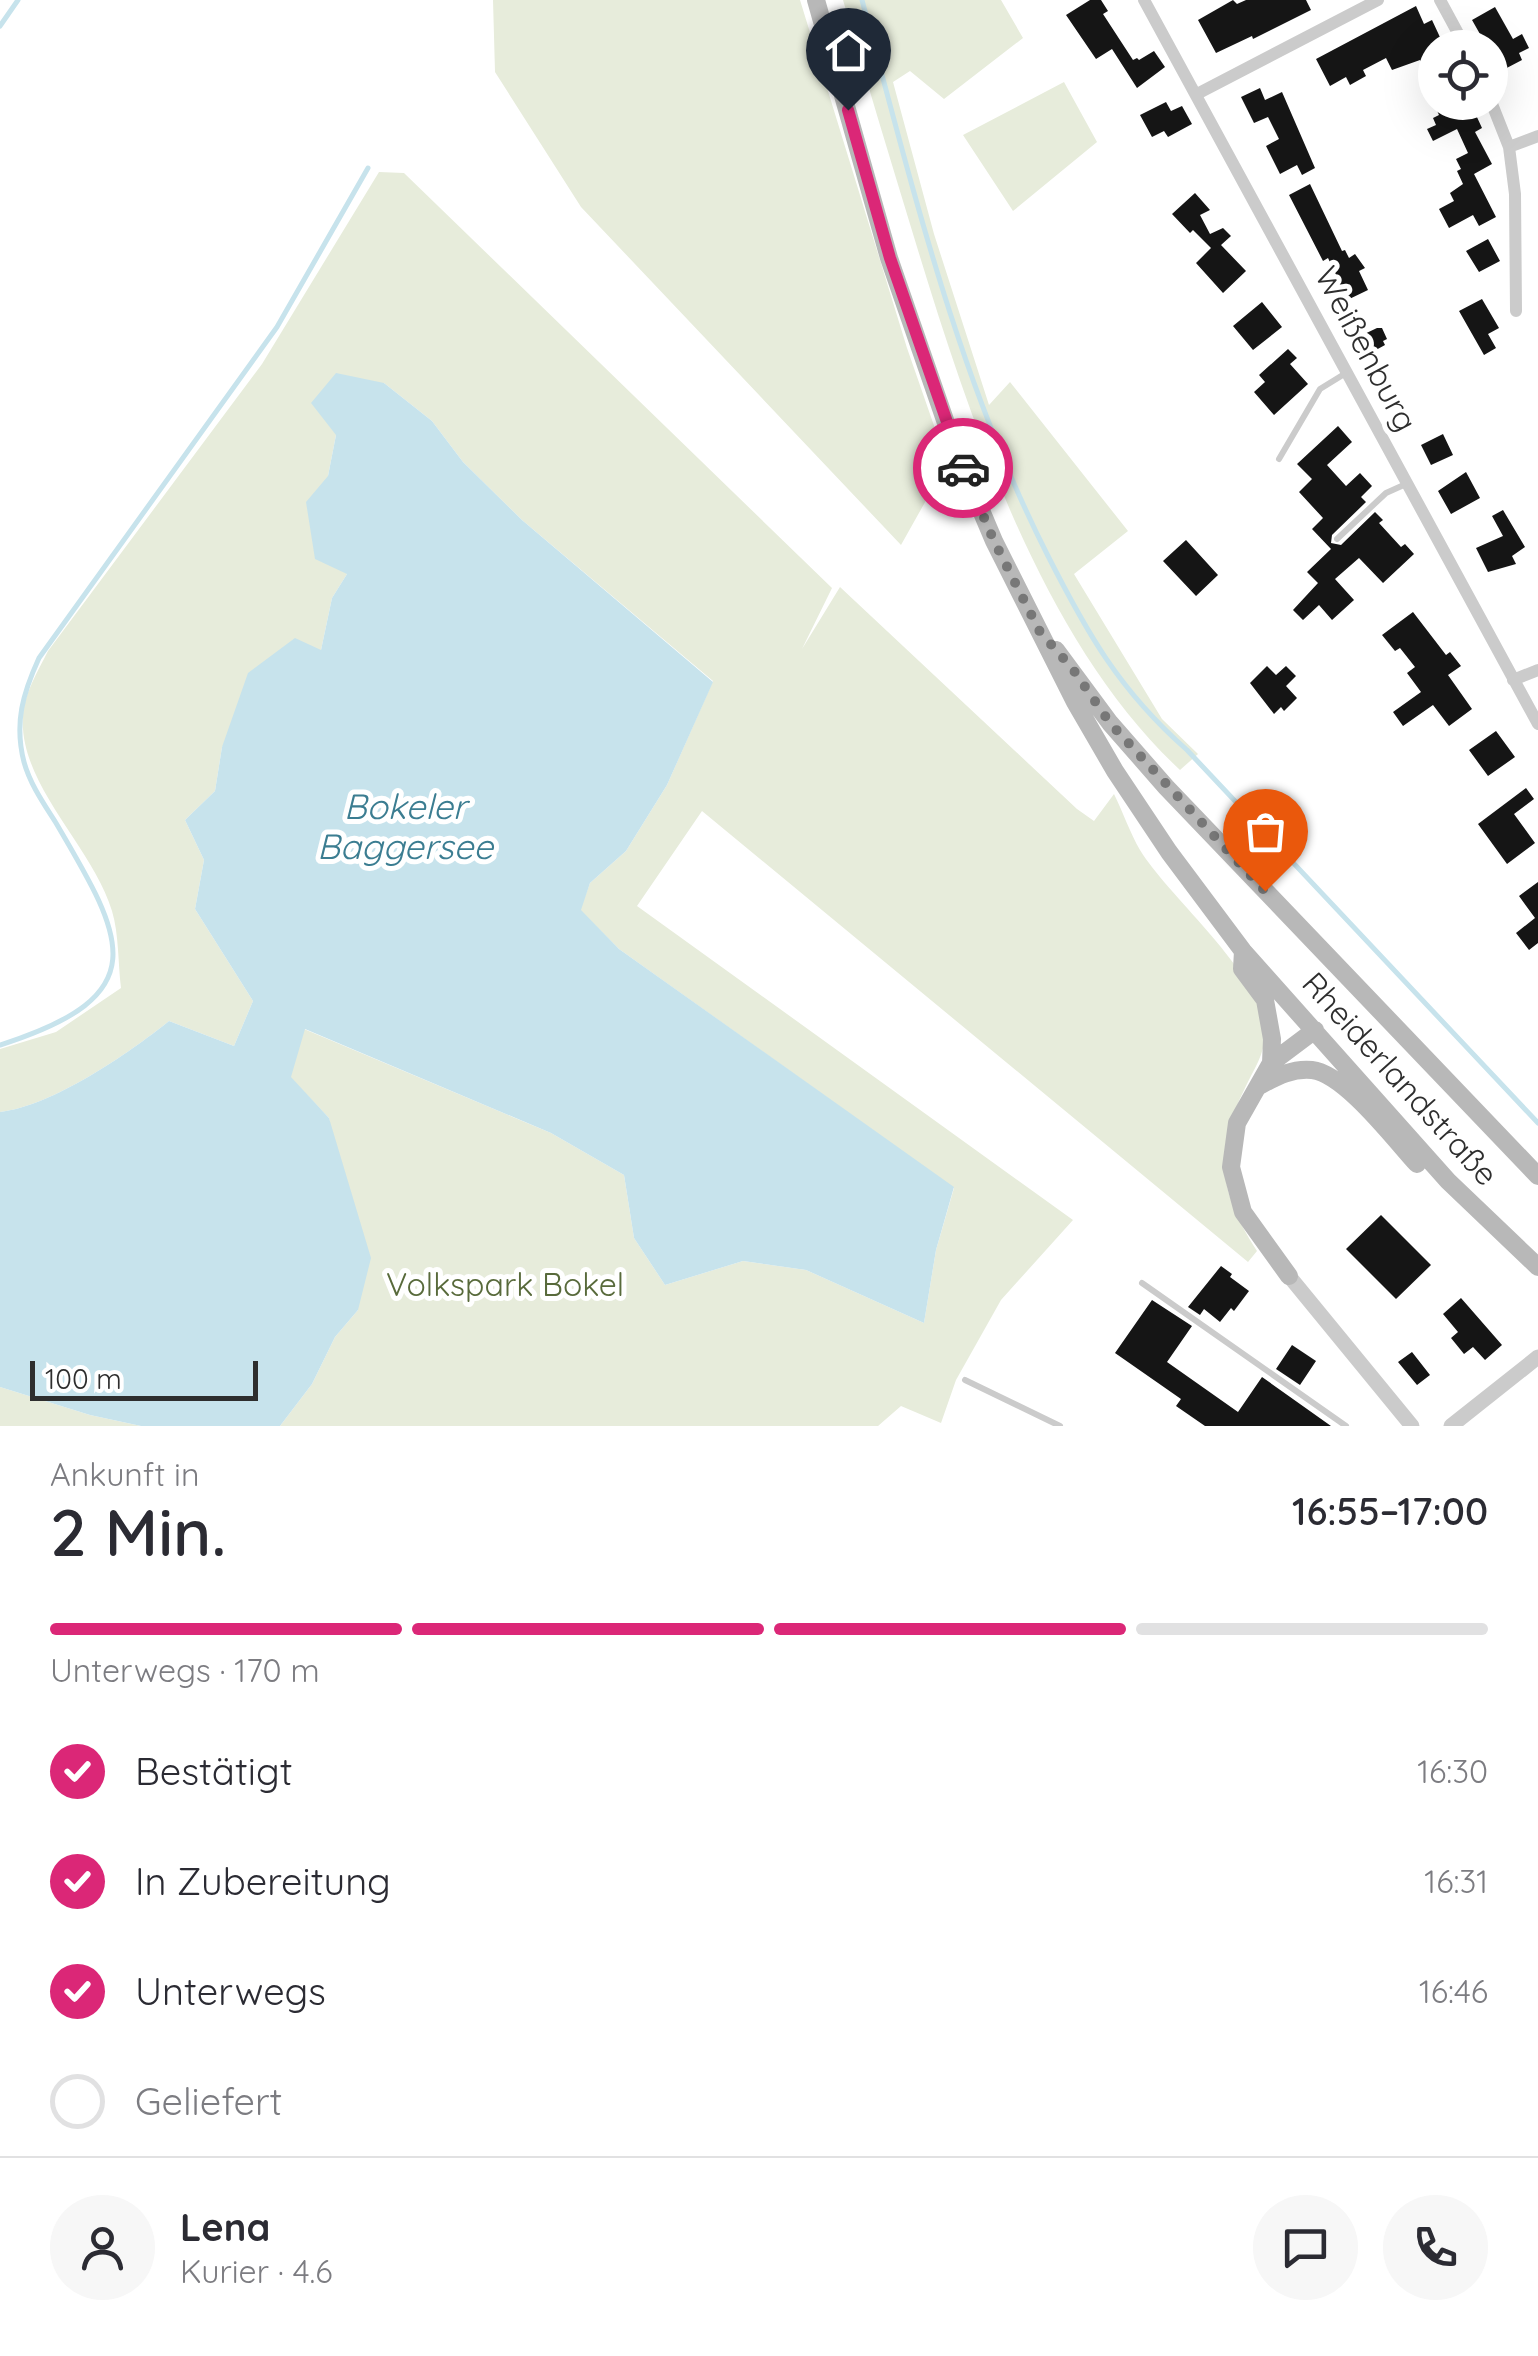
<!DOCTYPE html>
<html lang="de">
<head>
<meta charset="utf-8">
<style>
  :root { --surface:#fff; --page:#f7f7f7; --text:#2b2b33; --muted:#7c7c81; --line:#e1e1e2; --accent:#db2777 }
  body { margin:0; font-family:Quicksand,sans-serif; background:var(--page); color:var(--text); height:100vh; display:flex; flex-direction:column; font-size:38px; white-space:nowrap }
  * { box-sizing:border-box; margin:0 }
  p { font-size:32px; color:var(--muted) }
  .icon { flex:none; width:55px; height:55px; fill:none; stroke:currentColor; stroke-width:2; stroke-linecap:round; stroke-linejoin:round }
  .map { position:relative; height:1426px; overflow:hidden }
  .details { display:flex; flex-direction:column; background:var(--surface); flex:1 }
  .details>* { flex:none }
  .tools { position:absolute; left:1418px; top:30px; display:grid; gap:20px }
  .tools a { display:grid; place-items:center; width:90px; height:90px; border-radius:50%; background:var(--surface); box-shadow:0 10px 40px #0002; font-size:50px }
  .scale { position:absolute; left:30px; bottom:25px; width:228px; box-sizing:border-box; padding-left:10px; border:5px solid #2e2e2e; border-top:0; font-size:28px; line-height:35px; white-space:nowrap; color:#2e2e2e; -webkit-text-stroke:8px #fff; paint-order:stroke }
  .pin { position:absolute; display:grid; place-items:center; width:85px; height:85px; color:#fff; margin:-102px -42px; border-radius:50% 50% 50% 0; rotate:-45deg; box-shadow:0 0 10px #0007 }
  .pin .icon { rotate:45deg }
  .courier { position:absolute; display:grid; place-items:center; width:100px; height:100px; margin:-50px; border:8px solid #db2777; border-radius:50%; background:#fff; color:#222; box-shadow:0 2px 12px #0007 }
  .overview em { font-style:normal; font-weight:600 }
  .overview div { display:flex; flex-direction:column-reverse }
  .overview { display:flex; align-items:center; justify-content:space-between; height:170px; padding:0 50px }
  h1 { font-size:65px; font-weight:600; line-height:75px }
  .bar { display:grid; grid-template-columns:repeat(4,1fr); gap:15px 10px; align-content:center; height:120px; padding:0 50px }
  .bar i { height:12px; border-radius:8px; background:var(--line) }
  .bar .active { background:var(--accent) }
  .bar p { grid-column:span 4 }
  .line { display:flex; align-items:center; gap:25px; padding:0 50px; border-top:2px solid var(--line) }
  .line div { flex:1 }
  .round { display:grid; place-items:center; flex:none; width:105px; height:105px; border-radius:52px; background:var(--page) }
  ol { padding:0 50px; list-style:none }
  li { display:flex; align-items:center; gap:30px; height:110px }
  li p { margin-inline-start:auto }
  li .icon { padding:10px; border-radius:50%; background:var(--accent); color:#fff; stroke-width:4 }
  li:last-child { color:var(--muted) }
  li i { width:55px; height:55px; border:5px solid var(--line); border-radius:50% }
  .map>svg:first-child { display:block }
</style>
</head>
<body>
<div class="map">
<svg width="1538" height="1426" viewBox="0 0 1538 1426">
  <rect width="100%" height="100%" fill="#fff"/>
  <!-- green -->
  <path fill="#e7ecdb" d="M493,0h307l107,348 40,115 -46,82 -320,-338 -86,-135z
    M843,0h158l22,38 -79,61 -34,-28 -17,11 41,152 55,171 21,-23 118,149 -54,43 88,145 36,35 -18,16c-137,-128 -209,-347 -263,-523 -25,-82 -50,-164 -74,-247z
    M1064,82l33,60 -84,69 -50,-76z
    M379,172l25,1 428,415 -30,61 38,-62 237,222 17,12 20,-27c9,18 16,39 26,56 31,50 122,123 125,181 1,21 -11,38 -20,57 -32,64 -26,104 12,163l-9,11 -546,-451 -65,95 436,314 -72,80 -45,80 -15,43 -40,-17 -23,20h-598l32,-42 23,-47 23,-27 -29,-192 -39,-41 14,-48 247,104 73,42 10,63 31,47 78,-24 63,9 118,53 12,-73 18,-62 -335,-239 -39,-39 10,-27 36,-32 41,-66 46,-104 -191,-161 -59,-58 -31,-41 -48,-38 -48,52 -8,41 19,98 -15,24 -11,52 -99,97 -7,44 -30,29 19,40 -9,49 58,92 -19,45 -65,-25c-41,33 -117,85 -169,91v-63l56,-17 65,-44c-3,-24 -2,-54 -9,-77 -19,-64 -94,-127 -89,-195 1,-22 15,-45 25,-65l214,-287z
    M0,1387l90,28 51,11h-141z"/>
  <!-- water -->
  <path fill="#c7e3ec" d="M336,373l48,10 48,38 31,41 59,58 191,162 -46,103 -41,66 -36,32 -9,27 38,39 335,238 -18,63 -12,73 -118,-53 -63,-9 -78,24 -31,-47 -10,-63 -73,-42 -246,-104 -14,48 38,41 42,140 -13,52 -23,27 -23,47 -32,42h-139l-51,-11 -90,-28v-275c52,-6 128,-58 169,-91l65,25 19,-45 -58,-92 9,-49 -19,-40 30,-29 7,-44 26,-74 47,-35 26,12 11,-52 15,-24 -32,-15 -9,-57 22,-26 8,-41 -25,-32z"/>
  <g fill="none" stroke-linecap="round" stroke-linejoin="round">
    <!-- stream -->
    <path stroke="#c7e3ec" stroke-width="5" d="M862,0c51,189 96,378 185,554 40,79 72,136 140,196l351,373
      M0,26l18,-26
      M0,1045c157,-50 125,-105 56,-222 -12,-19 -26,-39 -32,-61 -10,-39 -1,-69 15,-104l238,-331 91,-159"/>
  </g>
  <!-- building -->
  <path fill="#151515" d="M1090,0h11l7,11 -5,3 30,46 4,-2 2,2 15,-9 11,16 -28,21 -25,-39 -16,10 -30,-44z
    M1233,0l4,4 9,-4h60l5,10 -58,29 -1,-3 -36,17 -18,-33z
    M1416,6l8,18 8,-4 13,28h-10v41l-15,-29 -28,10 -6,-12 -23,12 3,6 -16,9 -4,-8 -16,9 -14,-27z
    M1495,7l18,32 9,-5 7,14 -10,5 3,7 -21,11 -29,-51z
    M1260,88l5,12 17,-8 33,76 -13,7 -5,-10 -17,9 -14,-28 13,-7 -11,-22 -14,6 -13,-26z
    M1166,102l5,9 11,-5 10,18 -24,13 -4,-6 -12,6 -12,-22z
    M1433,102h37l12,26 -7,4 17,32 -18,10 22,43 -17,9 -6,-11 -24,13 -10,-19 15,-8 -4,-8 13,-9 -6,-13 4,-2 -5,-10 12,-6 -11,-24 -24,12 -6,-12 9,-4 -3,-7 6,-3z
    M1310,184l32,67 3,-1 4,8 6,-4 10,14 -6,3 9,19 -27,13 -9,-18 7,-4 -11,-23 -5,3 -34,-66z
    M1195,193l15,17 -10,5 10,19 13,-6 8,8 -10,9 25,26 -23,22 -27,-30 15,-15 -18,-18 -3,3 -18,-19z
    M1488,239l12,22 -21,11 -13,-21z
    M1482,299l17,29 -11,6 8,14 -12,7 -25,-44z
    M1262,302l20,25 -29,23 -20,-24z
    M1377,328h5l5,11 -4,2 2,4 -20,11 -9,-18z
    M1288,349l9,9 -7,6 18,20 -34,31 -20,-23 11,-10 -6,-7z
    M1338,426l14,16 -25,23 19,21 14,-13 12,13 -11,11 5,5 -34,33 -1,8 10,2 34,-33 8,8 -4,3 22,24 4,-3 9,10 -31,29 -24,-25 -24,21 19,21 -22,20 -13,-15 -16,15 -10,-10 25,-27 -11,-11 24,-23 -19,-20 11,-11 -24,-26 13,-13 -15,-15z
    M1443,434l10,21 -22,10 -10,-20z
    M1466,472l14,26 -29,16 -13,-23z
    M1503,510l22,37 -13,9 4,8 -28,8 -12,-24 27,-12 -11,-20z
    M1186,540l32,35 -22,21 -33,-35z
    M1413,612l33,43 4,-3 11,14 -13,9 24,34 -23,17 -16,-21 -30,21 -10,-14 28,-20 -14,-19 8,-6 -15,-19 -5,3 -13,-16z
    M1267,666l9,9 10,-9 10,10 -10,10 11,12 -13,13 -3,-4 -7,7 -24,-31z
    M1496,731l19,26 -27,19 -19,-26z
    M1526,788l8,11 -20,15 21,29 -28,21 -29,-40z
    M1538,882v61l-9,7 -13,-17 19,-15 -16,-22z
    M1381,1215l50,50 -35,34 -50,-50z
    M1221,1266l11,8 -2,3 19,14 -15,20 -3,-3 -11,14 -16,-13 -4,6 -12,-8z
    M1461,1298l41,47 -17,15 -12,-13 -9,7 -13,-16 7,-6 -15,-18z
    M1152,1300l40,26 -25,36 71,50 24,-35 69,49h-126l-29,-20 5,-7 -66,-46z
    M1292,1345l24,16 -16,24 -24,-16z
    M1412,1352l18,23 -13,10 -19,-23z"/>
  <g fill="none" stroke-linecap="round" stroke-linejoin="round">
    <!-- service -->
    <path stroke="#cbcbcb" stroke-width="6" d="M1279,459l41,-70 26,-16
      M1337,539l49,-46 20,-9
      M1142,1283l204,143
      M965,1380l95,46"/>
    <!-- minor -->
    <path stroke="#cbcbcb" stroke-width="12" d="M1144,0l394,724
      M1440,0l26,48
      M1197,94l181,-94
      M1490,99l19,48 6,47 1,117
      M1509,147l29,-11
      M1513,680l25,-10"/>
    <!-- tertiary -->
    <path stroke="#cbcbcb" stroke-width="15" d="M1289,1276l123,150
      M1451,1426l87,-69"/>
    <!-- secondary -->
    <path stroke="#b8b8b8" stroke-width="18" d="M816,0l73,258 66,191 39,92 81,161 40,69 54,81 74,99 205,230 90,86
      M1056,650l54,73 56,64 372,389
      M1243,951l-1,18 23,31 7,39 -1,24 -34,60 -6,44 12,45 46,64
      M1271,1063l44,-33
      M1259,1086c17,-9 33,-18 53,-16 33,4 82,69 105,94"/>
  </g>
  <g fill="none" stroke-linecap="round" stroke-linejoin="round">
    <!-- done -->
    <path stroke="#777" stroke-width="10" stroke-dasharray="0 18" d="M963,468l31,73 46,91 32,36 38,55 155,168"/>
    <!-- route -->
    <path stroke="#db2777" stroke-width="12" d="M848,110l42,148 73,210"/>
  </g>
  <g text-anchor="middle" stroke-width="10" stroke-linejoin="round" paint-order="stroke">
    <!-- street labels -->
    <g font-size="32" fill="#2e2e2e" stroke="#fff">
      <text transform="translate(1366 349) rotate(62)" y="11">Weißenburg</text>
      <text transform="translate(1400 1079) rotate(48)" y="11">Rheiderlandstraße</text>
    </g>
    <!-- park labels -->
    <g font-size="32" fill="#586a3b" stroke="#fff">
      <text x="505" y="1296">Volkspark Bokel</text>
    </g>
    <!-- water labels -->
    <g font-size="35" font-style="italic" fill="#3b7d91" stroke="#fff">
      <text x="405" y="819">Bokeler<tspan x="405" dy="40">Baggersee</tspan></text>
    </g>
  </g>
</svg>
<div class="tools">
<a><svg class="icon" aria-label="locate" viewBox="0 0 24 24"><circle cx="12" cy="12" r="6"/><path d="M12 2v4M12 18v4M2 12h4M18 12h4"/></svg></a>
</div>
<div class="scale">100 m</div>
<div class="pin" style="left:1265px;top:891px;background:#ea580c"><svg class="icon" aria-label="bag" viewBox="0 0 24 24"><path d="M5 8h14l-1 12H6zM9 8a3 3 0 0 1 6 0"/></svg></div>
<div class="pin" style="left:848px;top:110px;background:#1f2937"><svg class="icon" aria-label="home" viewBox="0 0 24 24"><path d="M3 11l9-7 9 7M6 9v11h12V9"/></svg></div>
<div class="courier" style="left:963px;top:468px"><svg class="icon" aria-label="car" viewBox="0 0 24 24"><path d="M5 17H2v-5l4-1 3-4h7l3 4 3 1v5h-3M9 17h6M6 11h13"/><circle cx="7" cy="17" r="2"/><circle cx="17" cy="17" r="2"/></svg></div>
</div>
<section class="details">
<div class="overview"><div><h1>2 Min.</h1><p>Ankunft in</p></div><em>16:55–17:00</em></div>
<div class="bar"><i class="active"></i><i class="active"></i><i class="active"></i><i></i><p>Unterwegs · 170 m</p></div>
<ol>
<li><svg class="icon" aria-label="check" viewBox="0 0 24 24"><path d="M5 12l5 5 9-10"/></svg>Bestätigt<p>16:30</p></li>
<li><svg class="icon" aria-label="check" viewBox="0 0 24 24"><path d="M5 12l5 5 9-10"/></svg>In Zubereitung<p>16:31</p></li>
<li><svg class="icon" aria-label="check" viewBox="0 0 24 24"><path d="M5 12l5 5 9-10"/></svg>Unterwegs<p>16:46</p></li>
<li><i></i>Geliefert</li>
</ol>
<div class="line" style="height:180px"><a class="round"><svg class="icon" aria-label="person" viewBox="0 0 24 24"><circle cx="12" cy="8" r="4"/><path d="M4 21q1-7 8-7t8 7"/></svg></a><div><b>Lena</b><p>Kurier · 4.6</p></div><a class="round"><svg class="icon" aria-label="chat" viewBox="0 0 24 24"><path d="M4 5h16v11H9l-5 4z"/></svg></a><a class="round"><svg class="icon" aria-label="phone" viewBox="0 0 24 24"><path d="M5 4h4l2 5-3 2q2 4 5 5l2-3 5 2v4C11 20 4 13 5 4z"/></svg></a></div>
</section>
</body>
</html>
